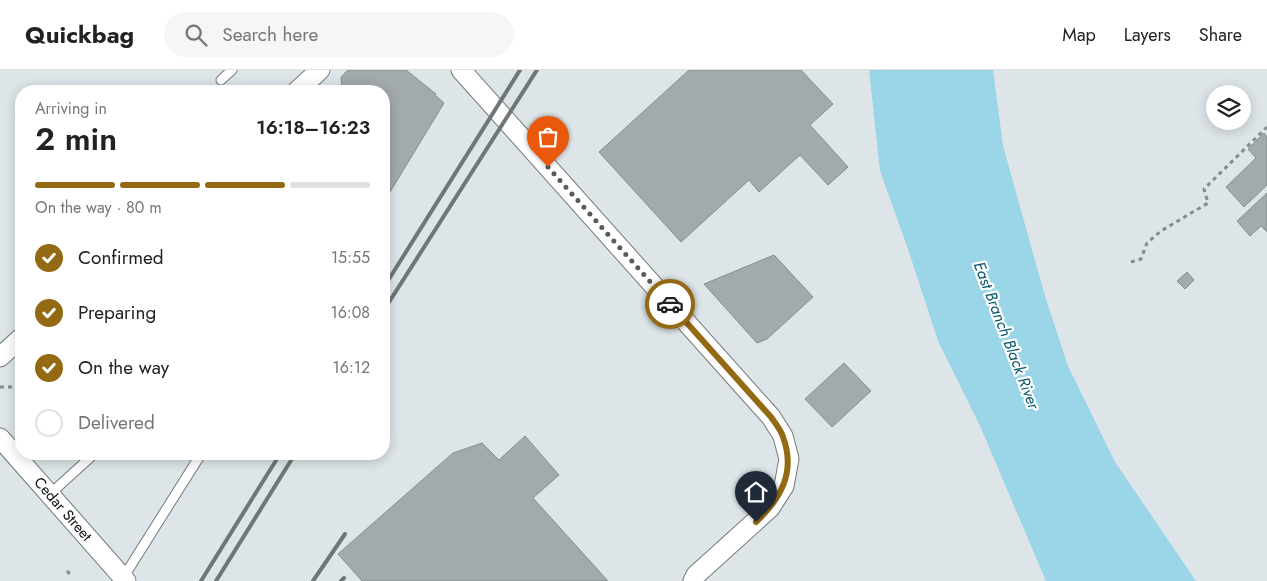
<!DOCTYPE html>
<html lang="en">
<head>
<meta charset="utf-8">
<style>
  :root { --surface:#fff; --page:#f6f6f6; --text:#222; --muted:#767676; --line:#e0e0e0; --accent:#936913 }
  body { margin:0; font-family:Jost,sans-serif; background:var(--page); color:var(--text); height:100vh; display:flex; flex-direction:column; font-size:19px; white-space:nowrap }
  * { box-sizing:border-box; margin:0 }
  p { font-size:16px; color:var(--muted) }
  .icon { flex:none; width:28px; height:28px; fill:none; stroke:currentColor; stroke-width:2; stroke-linecap:round; stroke-linejoin:round }
  .map { position:relative; flex:1; overflow:hidden }
  .details { position:absolute; left:15px; top:15px; width:375px; height:375px; display:flex; flex-direction:column; background:var(--surface); border-radius:20px; box-shadow:0 2px 12px #0003 }
  .details>* { flex:none }
  .buttons { position:absolute; left:1206px; top:15px; display:grid; gap:10px }
  .buttons a { display:grid; place-items:center; width:45px; height:45px; border-radius:50%; background:var(--surface); box-shadow:0 2px 12px #0003; font-size:25px }
  .pin { position:absolute; display:grid; place-items:center; width:42px; height:42px; color:#fff; margin:-51px -21px; border-radius:50% 50% 50% 0; rotate:-45deg; box-shadow:0 0 5px #0007 }
  .pin .icon { rotate:45deg }
  .courier { position:absolute; display:grid; place-items:center; width:50px; height:50px; margin:-25px; border:4px solid #936913; border-radius:50%; background:#fff; color:#222; box-shadow:0 1px 6px #0007 }
  .headline em { font-style:normal; font-weight:600 }
  .headline div { display:flex; flex-direction:column-reverse }
  .headline { display:flex; align-items:center; justify-content:space-between; height:85px; padding:0 20px }
  h1 { font-size:32px; font-weight:600; line-height:38px }
  .bar { display:grid; grid-template-columns:repeat(4,1fr); gap:8px 5px; align-content:center; height:60px; padding:0 20px }
  .bar i { height:6px; border-radius:4px; background:var(--line) }
  .bar .on { background:var(--accent) }
  .bar p { grid-column:span 4 }
  ol { padding:0 20px; list-style:none }
  li { display:flex; align-items:center; gap:15px; height:55px }
  li p { margin-inline-start:auto }
  li .icon { padding:5px; border-radius:50%; background:var(--accent); color:#fff; stroke-width:4 }
  li:last-child { color:var(--muted) }
  li i { width:28px; height:28px; border:2px solid var(--line); border-radius:50% }
  header { display:flex; align-items:center; gap:30px; box-sizing:border-box; height:70px; padding:0 25px; background:var(--surface); border-bottom:1px solid var(--line) }
  header strong { font-size:24px }
  nav { display:flex; gap:28px; margin-inline-start:auto; font-size:18px }
  .search { width:350px; height:45px; background:var(--page); display:flex; align-items:center; gap:12px; box-sizing:border-box; padding:0 18px; border-radius:28px; color:var(--muted); font-size:19px }
  .map>svg:first-child { display:block }
</style>
</head>
<body>
<header>
<strong>Quickbag</strong>
<div class="search"><svg class="icon" aria-label="search" viewBox="0 0 24 24"><circle cx="10" cy="10" r="6"/><path d="M15 15l6 6"/></svg>Search here</div>
<nav><a>Map</a><a>Layers</a><a>Share</a></nav>
</header>
<div class="map">
<svg width="1267" height="511" viewBox="0 0 1267 511">
  <rect width="100%" height="100%" fill="#dde5e8"/>
  <!-- water -->
  <path fill="#9bd5e8" d="M869,0h124l10,76 42,150 23,70 47,96 81,119h-150l-66,-155 -42,-85 -30,-92 -28,-78z"/>
  <!-- building -->
  <path fill="#a3aaad" stroke="#868e90" d="M348,0h58l30,24 -1,1 9,8 -60,99v-111h-42l-1,-14z
    M689,0h112l32,34 -23,21 38,42 -20,18 -28,-30 -41,37 -10,-12 -68,62 -82,-90z
    M1264,63l3,4v48l-23,22 -18,-20 30,-29 -8,-9z
    M1267,123v39l-6,-6 -11,10 -13,-15z
    M774,185l39,42 -46,42 -10,4 -53,-59z
    M1187,202l7,8 -9,9 -8,-8z
    M844,293l27,28 -39,36 -27,-28z
    M525,366l34,39 -26,23 75,83h-246l-24,-27 115,-101 29,-10 17,17z"/>
  <g fill="none" stroke-linecap="round" stroke-linejoin="round">
    <!-- service casing -->
    <g stroke="#737a7c" stroke-width="11">
      <path id="service" d="M221,10l11,-10
        M50,424l44,-40
        M123,508l78,-124"/>
    </g>
    <!-- minor casing -->
    <g stroke="#737a7c" stroke-width="21">
      <path id="minor" d="M461,0l310,347 12,19 6,23 -5,27 -14,22 -74,67 -3,6
        M297,21l23,-21
        M0,287l21,-19
        M0,368l126,143"/>
    </g>
    <!-- path -->
    <path stroke="#858b8d" stroke-width="3" stroke-dasharray="4 4" stroke-linecap="butt" d="M1131,192l10,-3 6,-16 14,-12 47,-28 -4,-14 63,-62
      M0,317h21
      M67,501l3,3"/>
    <!-- service -->
    <use href="#service" stroke="#fff" stroke-width="9"/>
    <!-- minor -->
    <use href="#minor" stroke="#fff" stroke-width="19"/>
    <!-- rail -->
    <path stroke="#707678" stroke-width="4" d="M384,217l136,-217
      M384,240l153,-240
      M201,511l79,-127
      M216,511l79,-127
      M313,511l32,-47
      M341,511l3,-3"/>
  </g>
  <g fill="none" stroke-linecap="round" stroke-linejoin="round">
    <!-- done -->
    <path stroke="#565b5c" stroke-width="5" stroke-dasharray="0 9" d="M548,97l122,137"/>
    <!-- route -->
    <path stroke="#936913" stroke-width="6" d="M670,234l101,113c4,6 10,13 12,20 13,35 -2,61 -27,85"/>
  </g>
  <g text-anchor="middle" stroke-width="4.5" stroke-linejoin="round" paint-order="stroke">
    <!-- street labels -->
    <g font-size="15" fill="#0d1011" stroke="#fff">
      <text transform="translate(63 439) rotate(49)" y="5">Cedar Street</text>
    </g>
    <!-- water labels -->
    <g font-size="16" font-style="italic" fill="#06576b" stroke="#fff">
      <text transform="translate(1007 265) rotate(69)" y="6">East Branch Black River</text>
    </g>
  </g>
</svg>
<div class="buttons">
<a><svg class="icon" aria-label="layers" viewBox="0 0 24 24"><path d="M12 4l9 5-9 5-9-5zM3 14l9 5 9-5"/></svg></a>
</div>
<div class="pin" style="left:548px;top:97px;background:#ea580c"><svg class="icon" aria-label="bag" viewBox="0 0 24 24"><path d="M5 8h14l-1 12H6zM9 8a3 3 0 0 1 6 0"/></svg></div>
<div class="pin" style="left:756px;top:452px;background:#1f2937"><svg class="icon" aria-label="home" viewBox="0 0 24 24"><path d="M3 11l9-7 9 7M6 9v11h12V9"/></svg></div>
<div class="courier" style="left:670px;top:234px"><svg class="icon" aria-label="car" viewBox="0 0 24 24"><path d="M5 17H2v-5l4-1 3-4h7l3 4 3 1v5h-3M9 17h6M6 11h13"/><circle cx="7" cy="17" r="2"/><circle cx="17" cy="17" r="2"/></svg></div>
<section class="details">
<div class="headline"><div><h1>2 min</h1><p>Arriving in</p></div><em>16:18–16:23</em></div>
<div class="bar"><i class="on"></i><i class="on"></i><i class="on"></i><i></i><p>On the way · 80 m</p></div>
<ol>
<li><svg class="icon" aria-label="check" viewBox="0 0 24 24"><path d="M5 12l5 5 9-10"/></svg>Confirmed<p>15:55</p></li>
<li><svg class="icon" aria-label="check" viewBox="0 0 24 24"><path d="M5 12l5 5 9-10"/></svg>Preparing<p>16:08</p></li>
<li><svg class="icon" aria-label="check" viewBox="0 0 24 24"><path d="M5 12l5 5 9-10"/></svg>On the way<p>16:12</p></li>
<li><i></i>Delivered</li>
</ol>
</section>
</div>
</body>
</html>
